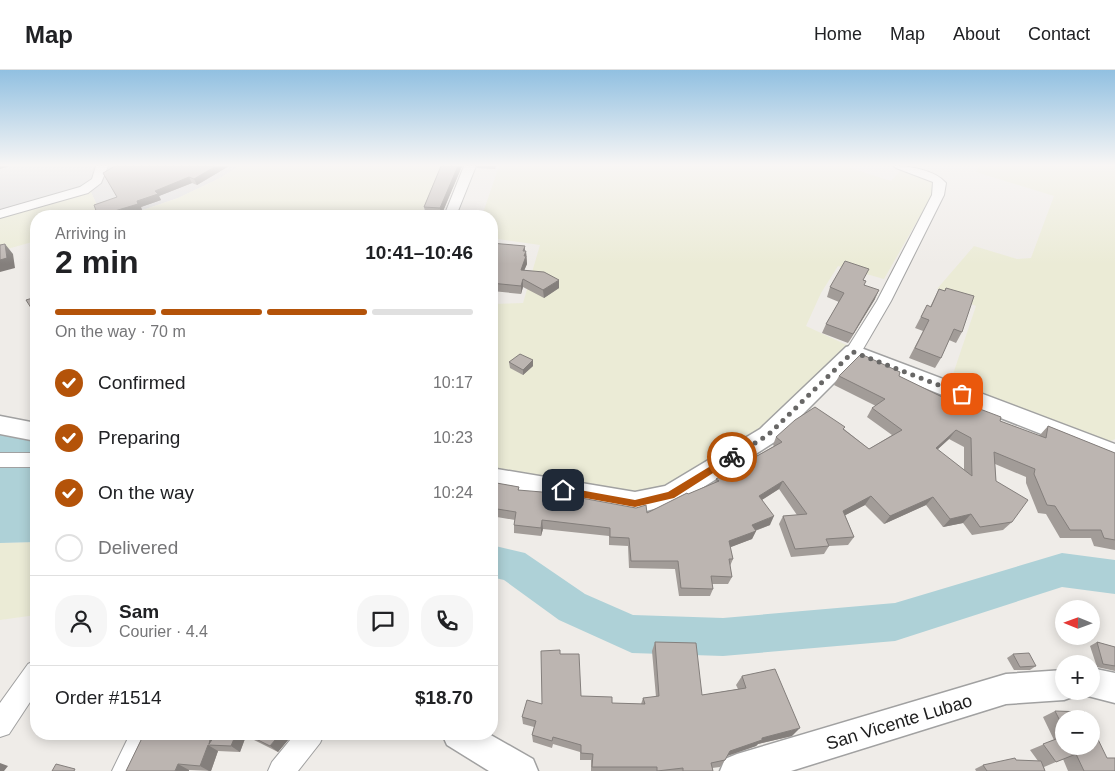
<!DOCTYPE html>
<html lang="en">
<head>
<meta charset="utf-8">
<style>
  :root { --surface:#fff; --page:#f6f6f6; --text:#202124; --muted:#757577; --line:#e0e0e0; --accent:#b45309 }
  body { margin:0; font-family:Helvetica,sans-serif; background:var(--page); color:var(--text); height:100vh; display:flex; flex-direction:column; font-size:19px; white-space:nowrap }
  * { box-sizing:border-box; margin:0 }
  p { font-size:16px; color:var(--muted) }
  .icon { flex:none; width:28px; height:28px; fill:none; stroke:currentColor; stroke-width:2; stroke-linecap:round; stroke-linejoin:round }
  .map { position:relative; flex:1; overflow:hidden }
  .sheet { position:absolute; left:30px; top:140px; width:468px; height:530px; display:flex; flex-direction:column; background:var(--surface); border-radius:20px; box-shadow:0 2px 12px #0003 }
  .sheet>* { flex:none }
  .needle { width:32px; rotate:271deg }
  .fabs { position:absolute; left:1055px; top:530px; display:grid; gap:10px }
  .fabs a { display:grid; place-items:center; width:45px; height:45px; border-radius:50%; background:var(--surface); box-shadow:0 2px 12px #0003; font-size:25px }
  .pin { position:absolute; display:grid; place-items:center; width:42px; height:42px; color:#fff; margin:-21px; border-radius:10px; box-shadow:0 2px 8px #0006 }
  .courier { position:absolute; display:grid; place-items:center; width:50px; height:50px; margin:-25px; border:4px solid #b45309; border-radius:50%; background:#fff; color:#222; box-shadow:0 1px 6px #0007 }
  .overview em { font-style:normal; font-weight:800 }
  .overview div { display:flex; flex-direction:column-reverse }
  .overview { display:flex; align-items:center; justify-content:space-between; height:85px; padding:0 25px }
  h1 { font-size:32px; font-weight:800; line-height:38px }
  .bar { display:grid; grid-template-columns:repeat(4,1fr); gap:8px 5px; align-content:center; height:60px; padding:0 25px }
  .bar i { height:6px; border-radius:4px; background:var(--line) }
  .bar .selected { background:var(--accent) }
  .bar p { grid-column:span 4 }
  .line { display:flex; align-items:center; gap:12px; padding:0 25px; border-top:1px solid var(--line) }
  .line div { flex:1 }
  .round { display:grid; place-items:center; flex:none; width:52px; height:52px; border-radius:20px; background:var(--page) }
  ol { padding:0 25px; list-style:none }
  li { display:flex; align-items:center; gap:15px; height:55px }
  li p { margin-inline-start:auto }
  li .icon { padding:5px; border-radius:50%; background:var(--accent); color:#fff; stroke-width:4 }
  li:last-child { color:var(--muted) }
  li i { width:28px; height:28px; border:2px solid var(--line); border-radius:50% }
  header { display:flex; align-items:center; gap:30px; box-sizing:border-box; height:70px; padding:0 25px; background:var(--surface); border-bottom:1px solid var(--line) }
  header strong { font-size:24px }
  nav { display:flex; gap:28px; margin-inline-start:auto; font-size:18px }
  .map>svg:first-child { display:block }
</style>
</head>
<body>
<header>
<strong>Map</strong>
<nav><a>Home</a><a>Map</a><a>About</a><a>Contact</a></nav>
</header>
<div class="map">
<svg width="1115" height="701" viewBox="0 0 1115 701">
  <rect width="100%" height="100%" fill="#efece8"/>
  <!-- residential -->
  <path fill="#dedddd" d="M0,96h239l-19,12 -42,20 -53,18h-23l-12,-26 -90,23z"/>
  <!-- farmland -->
  <path fill="#ebebd6" d="M239,96h204l-22,50h-296l53,-18 42,-20z
    M499,96h345l47,15 12,-13 30,11 3,9 -52,91 -46,-13 -17,27 -15,33 45,21 -90,82 -95,57 -34,7 -141,-23v-166l32,-1 17,-58 -49,-7v-22h-9z
    M979,96h136v273l-10,5 -155,-61 26,-77 -39,-17 37,-43 43,13 14,-1 23,-62 -78,-24z
    M89,118l13,28h-66v25l-36,10v-38z
    M36,472v73l-36,5v-77z"/>
  <!-- water -->
  <path fill="#aed1d7" d="M0,361l36,6v105l-36,1z"/>
  <g fill="none" stroke-linecap="round" stroke-linejoin="round">
    <!-- river -->
    <path fill="#aed1d7" fill-rule="evenodd" d="M491,475l34,8 60,41 48,21 90,3 172,-15 167,-50 53,7v34l-53,-7 -167,54 -172,15 -91,-3 -73,-33 -55,-40 -13,-3z"/>
    <!-- minor casing -->
    <g stroke="#a1a1a1" stroke-width="2">
      <path id="minor" d="M96,96h12l-7,17 -13,10 -88,25v-8l80,-23 12,-8z
        M464,96h12l-20,50h-12z
        M894,96c16,0 41,4 52,17l-2,12 -53,106 -32,55 -6,1 -6,-1 -2,-4 32,-51 55,-106 1,-13 -37,-14z
        M0,383h36v14h-36z
        M36,590v33l-27,41 -9,3v-34l28,-39z
        M130,664h26l-17,37h-27z
        M295,664h29l-4,9 -22,28h-30l4,-9z"/>
    </g>
    <!-- tertiary casing -->
    <g stroke="#a1a1a1" stroke-width="3">
      <path id="tertiary" d="M853,275l262,99v19l-259,-102 -80,80 -96,61 -45,12 -144,-26v-20l144,24 30,-6 95,-57 86,-82z
        M0,346l36,7v18l-36,-7z
        M1091,598l24,5v30l-35,-9 -1,-3h12z
        M1064,600v21h13l-2,5 -11,4 -58,4 -215,67h-71l5,-12 12,-5 269,-80z
        M442,664h47l44,25 5,12h-49l-42,-26z"/>
    </g>
    <!-- minor -->
    <use href="#minor" fill="#fff" fill-rule="evenodd"/>
    <!-- tertiary -->
    <use href="#tertiary" fill="#fff" fill-rule="evenodd"/>
  </g>
  <!-- wall -->
  <path fill="#a29c98" fill-rule="evenodd" d="M115,96h114l-32,19 -5,-2 -33,13 2,4 -20,7 1,3 -25,-13z
    M441,96h21l-21,50h-15l-2,-9z
    M476,96h20l-1,3 -18,-1z
    M491,173l34,3v5h1l1,13 -3,6 35,18 -15,10 -21,-11 -2,7 -29,-3 -1,3z
    M864,210v5l11,14 -27,44 -26,-10 4,-9 13,-22 -12,-5 3,-10z
    M946,218l16,44 -6,11 -7,-3 -8,18 -6,10 -26,-10 14,-27 -8,-3 12,-23 3,2 9,-18 5,2z
    M533,290v6l-10,9 -13,-7 -1,-6z
    M839,306h60l70,34 3,-4 28,15 39,15 9,-10 67,27v97l-21,-4 -3,-8h-31l-14,-24 -8,-1 -12,-30v-6l-31,-13 1,17 16,41 -9,8 -31,5 -9,-12 -20,4 -17,-22 -42,19 -19,-19 -20,10 9,22 -6,8 -19,1 -5,8 -33,3 -12,-33 4,-8 14,-1 -18,-26 -17,11 8,25 -15,6h1l-4,8 -22,8 3,12 -3,7 2,11 -4,7h-16l1,5 -3,7h-31l-4,-27 -46,-1 -1,-22 -19,-1v-9l-66,-7 -2,7 -27,-3v-8l1,-5 -24,-4v-34l28,5v3l128,23 68,-31 1,-3 58,-33 -1,-1 3,-8 68,-8 25,20 23,-14 -25,-18 5,-9 4,-2 -42,-21zM949,369l15,8v23l-27,-20z
    M655,572l47,53 36,-6 -2,-4 6,-9 50,60 -34,8 -2,2 -29,10 -2,4 -5,7 -8,1 1,3h-122v-11h-11v-8l-27,-8 -1,4 -19,-6 -1,-7 2,-8 -11,-3 -1,-7 20,-13 18,-50 21,42 31,7 29,1 2,-6 13,-1 -4,-46z
    M1097,572l18,5v24l-18,-4 -7,-21z
    M1013,584l23,12 -6,4h-16l-7,-12z
    M1055,641l9,8v27l43,12 8,13h-47l-5,-12 -19,8 1,4h-69l-1,-2 8,-4 33,-5 22,1 -8,-11 24,-10 -11,-23z
    M144,664h149l-15,18 -32,-16 -6,16 -22,-1 -7,20 -22,-1v1h-63z"/>
  <!-- shaded-wall -->
  <path fill="#847f7c" d="M0,96h10l-10,3z
    M216,96h13l-32,19 -3,-6z
    M458,96h4l-21,50 -1,-8z
    M189,107l3,6 -33,13 2,4 -20,7 1,3 -20,6h-24l57,-25z
    M5,174l8,10 2,14 -15,4v-12z
    M525,176v8l1,-3 1,13 -6,14v-8l2,-19z
    M523,209v8l-2,7v-8z
    M559,210v8l-15,10 -1,-8z
    M879,220l-4,9 -27,44 5,-9z
    M36,240v6l-3,-5z
    M533,290v6l-10,9v-5z
    M956,360l-7,9 -20,18 7,-9z
    M783,411l-4,8 -24,15 4,-8z
    M871,426l-6,9 -27,14 5,-8z
    M933,427l-7,8 -42,19 6,-8z
    M971,444l-8,9 -20,4 7,-8z
    M774,446l-4,9 -22,8 4,-8z
    M542,450l1,9 -2,7v-8z
    M756,461l-4,8 -26,10 3,-8z
    M497,596l1,9 -7,16v-14z
    M800,658l-8,8 -34,8 -2,2 -32,11 6,-6 32,-13z
    M209,664h12l-12,11 -2,-7z
    M236,664h8l2,2 -6,16 -9,-6z
    M280,664h13l-15,18 -8,-6z
    M208,675l10,6 -7,20h-2l-9,-5z
    M0,693l8,3 -4,5h-4z
    M178,694l11,6v1h-14z"/>
  <!-- building -->
  <path fill="#bcb5b1" stroke="#847f7c" fill-rule="evenodd" d="M115,96h101l-22,13 -5,-2 -34,14 3,3 -21,7 1,3 -40,12 -4,-11 23,-8 -14,-24z
    M441,96h17l-18,42 -16,-1z
    M491,173l34,3 -2,5h3l-2,5h2l-5,14 23,2 15,8 -16,10 -20,-11 -2,7 -30,-3z
    M5,174l2,14 -7,2v-15z
    M845,191l24,8 -6,11 3,1 -2,4 15,5 -26,44 -27,-10 18,-31 -14,-6z
    M946,218l28,8 -12,36 -8,-3 -13,29 -26,-10 14,-28 -8,-3 6,-12 4,2 8,-18 6,2z
    M36,227v13l-3,1 -7,-11z
    M520,284l13,6 -10,10 -14,-8z
    M861,284l39,18 -1,4 72,35 1,-5 29,11 -1,4 46,17 2,-12 67,27v87l-11,-2 -3,-8h-31l-15,-24 -8,-1 -13,-31 1,-5 -41,-17 2,29 32,19 -16,22 -32,5 -9,-13 -21,5 -17,-22 -43,19 -19,-20 -28,15 11,26 -28,2 3,7 -34,3 -12,-33 24,-2 -24,-33 -24,15 15,20 -22,9 4,6 -27,10 4,18h-4l3,18 -21,-1 2,13 -32,-1 -3,-27h-47l-2,-23 -19,-1v-9l-68,-8 -1,8 -27,-3 2,-13 -25,-4v-26l28,5 -1,3 36,3 82,15 10,-3 1,8 40,-20 1,1 31,-13 -3,-2 66,-37 -6,-5 19,-17 20,-13 30,20 -2,2 26,20 33,-19 -30,-22 13,-9 -46,-23zM956,360l15,8 1,38 -36,-28z
    M655,572l41,1 6,52 44,-7 -4,-12 33,-7 25,59 -38,10v2l-32,11 -5,9 -14,3 2,8h-30v-3l-26,3v-4h-65l1,-13 -12,-1v-8l-28,-8 -1,4 -20,-6 4,-14 -14,-4 5,-17 15,4 -1,-53 19,-1v4h19l2,42 31,1v6l33,1 -2,-6 16,-2z
    M1097,572l18,5v19l-12,-2z
    M1029,583l7,13 -16,1 -7,-13z
    M491,594l6,2 -6,11z
    M1055,641l30,1 3,7h-24v10z
    M1091,655l16,33h8v13h-31l-8,-17 -20,8 -13,-18 21,-8v10h27z
    M144,664h65l-2,4 3,2 -1,4 7,-10h20l-5,12 -23,-1 -8,21 -22,-2 -3,7h-49z
    M246,664h34l-10,12z
    M1015,688l1,2 25,1 4,10h-58l-4,-6z
    M56,694l19,5 -1,2h-22z"/>
  <!-- sky -->
  <linearGradient id="sky" x2="0" y2="1"><stop stop-color="#91c0e1"/><stop offset="0.49" stop-color="#f8f6f5"/><stop offset="1" stop-color="#f8f6f5" stop-opacity="0"/></linearGradient>
  <rect width="1115" height="194" fill="url(#sky)"/>
  <!-- route -->
  <path fill="#b45309" d="M732,383l4,4 -1,2 -61,39 -39,9 -72,-13 -4,-4 4,-3 72,13 33,-8z"/>
  <g fill="none" stroke-linecap="round" stroke-linejoin="round">
    <!-- done -->
    <path stroke="#686766" stroke-width="5" stroke-dasharray="0 9" d="M732,387l36,-22 85,-83 109,42"/>
  </g>
  <g text-anchor="middle" stroke-width="4" stroke-linejoin="round" paint-order="stroke">
    <!-- near-street labels -->
    <g font-size="18" fill="#202020" stroke="#fff">
      <text transform="translate(899 652) rotate(-17)" y="6">San Vicente Lubao</text>
    </g>
  </g>
</svg>
<div class="fabs">
<a><svg class="needle" viewBox="-14 -14 28 28"><path d="M0-13l5 13h-10z" fill="#e53935"/><path d="M0 13l5-13h-10z" fill="#757577"/></svg></a>
<a>+</a>
<a>−</a>
</div>
<div class="pin" style="left:962px;top:324px;background:#ea580c"><svg class="icon" aria-label="bag" viewBox="0 0 24 24"><path d="M5 8h14l-1 12H6zM9 8a3 3 0 0 1 6 0"/></svg></div>
<div class="pin" style="left:563px;top:420px;background:#1f2937"><svg class="icon" aria-label="home" viewBox="0 0 24 24"><path d="M3 11l9-7 9 7M6 9v11h12V9"/></svg></div>
<div class="courier" style="left:732px;top:387px"><svg class="icon" aria-label="bike" viewBox="0 0 24 24"><circle cx="6" cy="16" r="4"/><circle cx="18" cy="16" r="4"/><path d="M6 16l4-8h5l3 8M10 8l3 8H6M13 5h3"/></svg></div>
<section class="sheet">
<div class="overview"><div><h1>2 min</h1><p>Arriving in</p></div><em>10:41–10:46</em></div>
<div class="bar"><i class="selected"></i><i class="selected"></i><i class="selected"></i><i></i><p>On the way · 70 m</p></div>
<ol>
<li><svg class="icon" aria-label="check" viewBox="0 0 24 24"><path d="M5 12l5 5 9-10"/></svg>Confirmed<p>10:17</p></li>
<li><svg class="icon" aria-label="check" viewBox="0 0 24 24"><path d="M5 12l5 5 9-10"/></svg>Preparing<p>10:23</p></li>
<li><svg class="icon" aria-label="check" viewBox="0 0 24 24"><path d="M5 12l5 5 9-10"/></svg>On the way<p>10:24</p></li>
<li><i></i>Delivered</li>
</ol>
<div class="line" style="height:90px"><a class="round"><svg class="icon" aria-label="person" viewBox="0 0 24 24"><circle cx="12" cy="8" r="4"/><path d="M4 21q1-7 8-7t8 7"/></svg></a><div><b>Sam</b><p>Courier · 4.4</p></div><a class="round"><svg class="icon" aria-label="chat" viewBox="0 0 24 24"><path d="M4 5h16v11H9l-5 4z"/></svg></a><a class="round"><svg class="icon" aria-label="phone" viewBox="0 0 24 24"><path d="M5 4h4l2 5-3 2q2 4 5 5l2-3 5 2v4C11 20 4 13 5 4z"/></svg></a></div>
<div class="line" style="height:65px"><div>Order #1514</div><b>$18.70</b></div>
</section>
</div>
</body>
</html>
